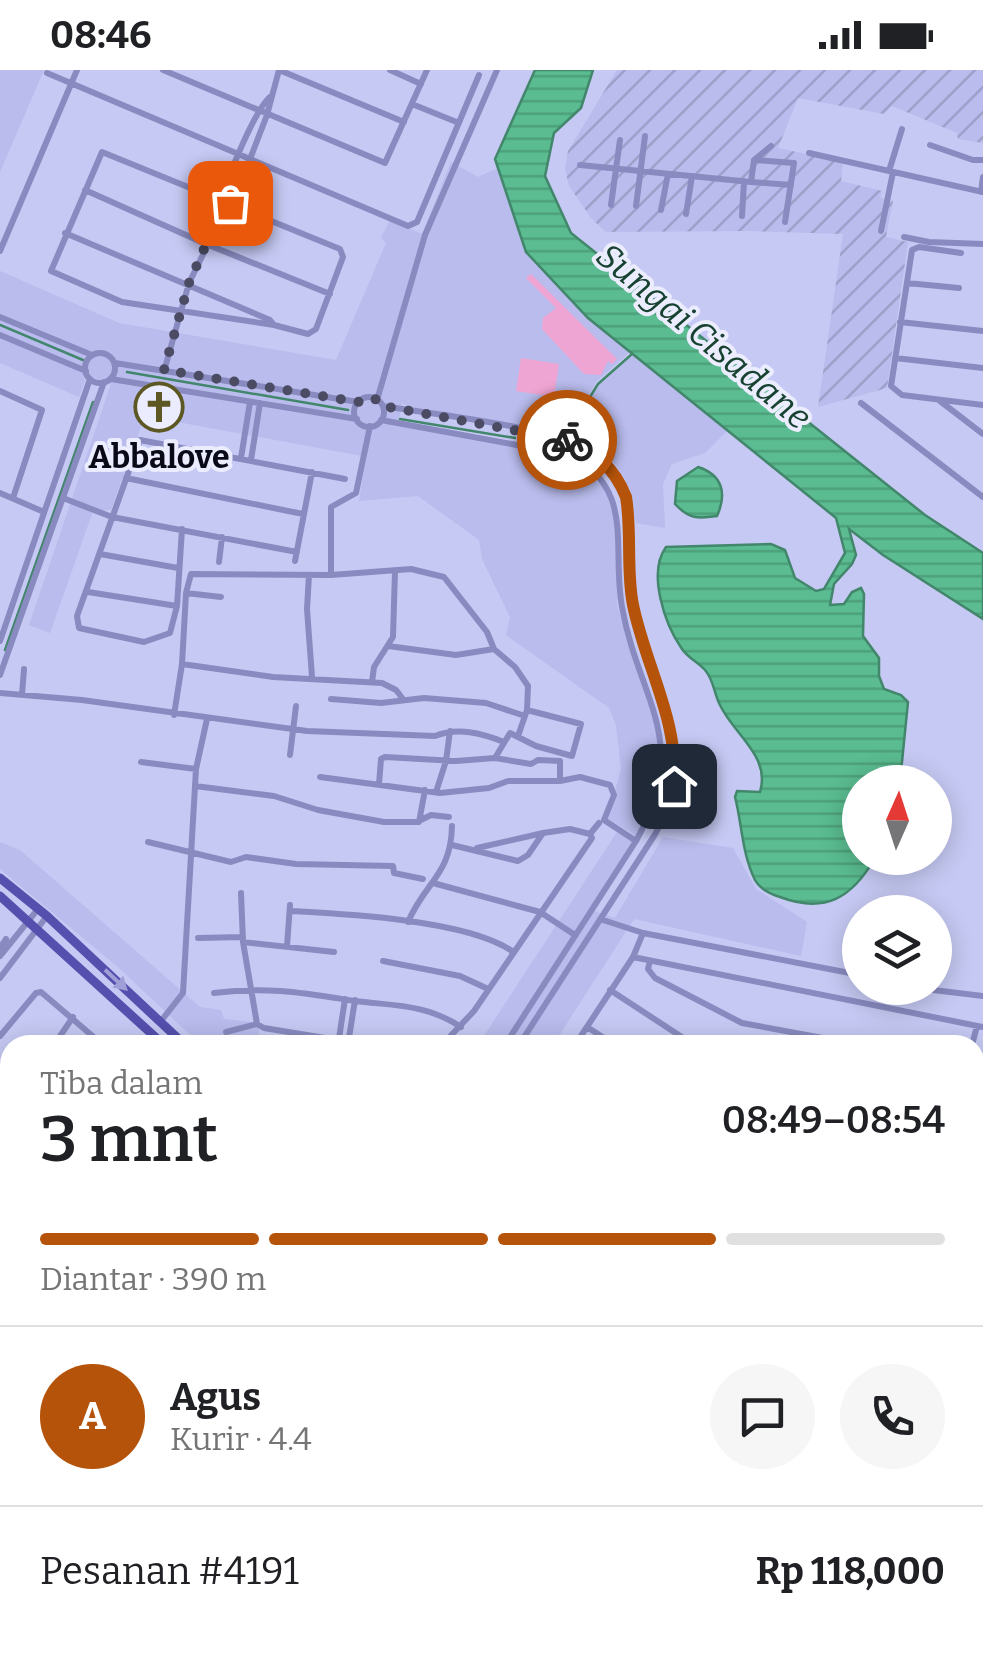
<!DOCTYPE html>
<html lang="id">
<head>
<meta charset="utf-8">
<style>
  :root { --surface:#fff; --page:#f6f6f6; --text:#202124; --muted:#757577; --line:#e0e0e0; --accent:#b45309 }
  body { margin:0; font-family:Bitter,serif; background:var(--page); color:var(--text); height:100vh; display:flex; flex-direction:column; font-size:38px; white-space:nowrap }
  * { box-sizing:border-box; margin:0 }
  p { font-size:32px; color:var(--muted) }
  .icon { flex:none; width:55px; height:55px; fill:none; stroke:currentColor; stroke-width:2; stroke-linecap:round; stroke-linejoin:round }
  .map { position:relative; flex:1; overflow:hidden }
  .panel { position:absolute; left:0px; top:965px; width:985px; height:620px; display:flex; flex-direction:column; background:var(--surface); border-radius:30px 30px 0 0; box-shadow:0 5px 25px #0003 }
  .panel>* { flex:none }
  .needle { width:65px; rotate:3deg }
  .buttons { position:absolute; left:842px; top:695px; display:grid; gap:20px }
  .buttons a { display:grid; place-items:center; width:110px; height:110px; border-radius:50%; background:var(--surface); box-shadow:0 5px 25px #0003; font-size:50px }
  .pin { position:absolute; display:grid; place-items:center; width:85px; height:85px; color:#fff; margin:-42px; border-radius:20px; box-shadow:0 5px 15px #0006 }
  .courier { position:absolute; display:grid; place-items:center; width:100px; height:100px; margin:-50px; border:8px solid #b45309; border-radius:50%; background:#fff; color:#222; box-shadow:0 2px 12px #0007 }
  .head em { font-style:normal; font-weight:600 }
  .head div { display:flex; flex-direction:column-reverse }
  .head { display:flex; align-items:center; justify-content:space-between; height:170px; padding:0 40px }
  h1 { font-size:65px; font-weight:600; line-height:75px }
  .bar { display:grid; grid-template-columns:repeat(4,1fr); gap:15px 10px; align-content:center; height:120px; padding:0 40px }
  .bar i { height:12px; border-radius:8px; background:var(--line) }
  .bar .active { background:var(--accent) }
  .bar p { grid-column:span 4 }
  .line { display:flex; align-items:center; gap:25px; padding:0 40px; border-top:2px solid var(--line) }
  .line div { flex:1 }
  .round { display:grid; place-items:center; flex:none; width:105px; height:105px; border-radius:52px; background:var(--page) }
  .status { display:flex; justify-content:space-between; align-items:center; height:70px; padding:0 50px; background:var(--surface); direction:ltr }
  .status svg { height:28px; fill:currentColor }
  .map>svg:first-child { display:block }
</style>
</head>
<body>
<div class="status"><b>08:46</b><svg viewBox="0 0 49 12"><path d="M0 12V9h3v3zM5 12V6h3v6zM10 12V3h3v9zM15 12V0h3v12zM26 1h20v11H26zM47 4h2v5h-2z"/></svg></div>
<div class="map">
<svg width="983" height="1585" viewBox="0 0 983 1585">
  <defs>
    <pattern id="industrial-furrows" width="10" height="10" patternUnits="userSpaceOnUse" patternTransform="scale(2.5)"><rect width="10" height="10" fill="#b9bcec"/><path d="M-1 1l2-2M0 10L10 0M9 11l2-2" fill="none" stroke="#9ea0ca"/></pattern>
    <pattern id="grass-tufts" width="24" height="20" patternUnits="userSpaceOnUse" patternTransform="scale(2.5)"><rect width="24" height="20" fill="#efa5d3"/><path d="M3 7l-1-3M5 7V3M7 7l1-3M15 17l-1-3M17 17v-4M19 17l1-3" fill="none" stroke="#cc8db4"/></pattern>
    <pattern id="water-rules" width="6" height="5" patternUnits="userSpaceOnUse" patternTransform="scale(2.5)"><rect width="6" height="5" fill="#5abc90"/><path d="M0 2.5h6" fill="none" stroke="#4da07b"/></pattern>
  </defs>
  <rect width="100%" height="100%" fill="#c6c9f3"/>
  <!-- built -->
  <path fill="#b9bcec" d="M0,0h44l-44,102z
    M451,92l27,15 20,-9 28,84 62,66 42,34 -33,29 -33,54 -157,-29 -5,-3 -4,21 169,33 37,31 9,23 5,51 -1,43 37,110 5,38v28l-21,56 -31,-19 14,-49 -5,-44 -7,-17 -103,-73 4,-18 -28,-58 -3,-19 -61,-44 -59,5 10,-65 -7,20 -217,-40 -34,94 -18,1 -43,122 -21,-8 82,-241 -24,-9 -8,22 -79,-34v-92l119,52 217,37 50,-117 -5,-5 9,-18 32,14z
    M633,285l95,75 -23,23 -33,11 -9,20 2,44 -29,-5 -6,-34 -15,-25 -20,-16 -25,-12 29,-51z
    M617,762l17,11 -42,67 23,8 48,-81 70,11 23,41 51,33 -6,34 -167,-37 -81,126h-75z
    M0,772l20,8 180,157 21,3 3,9 36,4 -3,22h-56l-82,-77 -119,-99z"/>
  <!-- industrial -->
  <path fill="url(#industrial-furrows)" d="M617,0h366v73l-25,-4 -1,-6 -65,-27 -8,8 -86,-16 -20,50 65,14 -2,19 41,10 -2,7 13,3 -7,36 22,5 -21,146 -69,19 25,-173 -96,-3 -141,1 -15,-14 -22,-32 -4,-18 3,-17z"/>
  <!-- grass -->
  <path fill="url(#grass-tufts)" d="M10,1232v268l-10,-24v-232z
    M46,1575h349l-6,10h-327z"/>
  <!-- pitch -->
  <path fill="#efa5d3" d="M531,204l86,85 -5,5 -4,-3 -7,14 -17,-1 -42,-45 1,-11 13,-10 -30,-30z
    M521,288l38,6 -5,33 -38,-6z"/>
  <!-- water -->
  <path fill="url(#water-rules)" stroke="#42866c" stroke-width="2.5" d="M535,0h58l-12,38 -27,25 -9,43 26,57 354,282 58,38v66l-100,-64 -34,-26 7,26 -4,9 -18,20 -4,21 14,-1 8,-12 9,-4 3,6 -1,42 16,22v18l5,13 17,6 7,7 -8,80h-40v76h15c-23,40 -50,56 -95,39 -10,-3 -20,-8 -25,-17 -13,-26 -13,-56 -20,-83l2,-6 23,1c11,-36 -26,-57 -40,-87 -6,-11 -6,-25 -15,-35 -7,-8 -17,-12 -23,-21 -17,-24 -35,-76 -16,-102l105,-3 14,6 10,28 21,13 8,-2 21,-36 -9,-35 -248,-200 -62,-66 -31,-93z
    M698,397c25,8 29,27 19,49 -19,3 -28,3 -42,-12l2,-23z"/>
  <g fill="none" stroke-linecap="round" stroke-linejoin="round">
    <!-- stream -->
    <path stroke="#42866c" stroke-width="2.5" d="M0,255l83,35
      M127,302l221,38
      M400,349l115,19
      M568,363l30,-49 34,-30
      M537,372l19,3
      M5,580l88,-248
      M0,1436l10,5"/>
    <!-- minor -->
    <path stroke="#898bc0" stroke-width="6" d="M163,0l222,93 42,-93
      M279,0l125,52
      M390,0l31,14
      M47,3l361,153 9,-4 62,-147
      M412,34l47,19
      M930,75l43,15h10
      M809,83l174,39
      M755,90l39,3 -9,59
      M580,95l171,17 3,-22 17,-14
      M889,101l13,-42
      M751,112l40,3
      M85,120l121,54 124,50
      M981,122l2,-15
      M611,135l9,-65
      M636,136l9,-70
      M661,140l7,-36
      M686,144l6,-38
      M742,146l2,-35
      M216,151c2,-23 37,-109 54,-124
      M881,161l12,-59
      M65,163l205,87 4,5 34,9 8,-5 27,-72 -3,-8 -238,-97 -51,119 71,31 152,23
      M904,167l25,5 54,2
      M0,181l77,-181
      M961,183l-42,-6 -7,3 -21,136 11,9 81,10
      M907,213l52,5
      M0,247l92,38
      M900,252l83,9
      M0,265l86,36
      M85 298a15 15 0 1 1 30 0a15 15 0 1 1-30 0Z
      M895,288l88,10
      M115,293l243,39
      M164,301l25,-88 61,-124 17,-44 12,-45
      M111,309l246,40
      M0,321l42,19 -29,88
      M354 342a15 15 0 1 1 30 0a15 15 0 1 1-30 0Z
      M377,330l48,-165 72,-165
      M940,331l43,33
      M861,333l122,94
      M383,336c53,9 176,20 215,51 12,9 22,22 27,37 11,34 2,71 8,106 9,57 39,105 42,163 1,26 -8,51 -21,73l-135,209
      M381,350l185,34c71,32 45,92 56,153 17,95 70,132 14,234l-131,204
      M241,388l9,-56
      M251,390l9,-57
      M126,408l177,36
      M0,423l44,19
      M63,428l49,19 185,35
      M182,459l-5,77 -7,27 -26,9 -65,-14 -2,-12 63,-176 205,39
      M100,484l78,14
      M295,491l17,-89
      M219,492l3,-25
      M309,505l-2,34 5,68
      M331,505v-68l25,-14 14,-67
      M88,522l89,14
      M186,523l35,4
      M0,571l90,-262
      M388,576l68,9 38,-6
      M182,594l91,13 109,6 14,7 7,9
      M0,605l104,-293
      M372,612l2,-15 19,-30 2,-66
      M0,623l82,7 225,31 128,5c23,-9 46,-3 69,6
      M22,625l2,-26
      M331,629l50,4 43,-5 62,5 39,13
      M174,645l8,-51 4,-71 5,-19 140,1 80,-6 33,8 43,55 7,17 21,18 13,19 -1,24 -9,26
      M290,685l6,-49
      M495,688l15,-25 26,13 36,10 9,-32 -54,-14
      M141,692l55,7
      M320,707l120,16 49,-5 19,-7h52
      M379,714l2,-25 4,-2 71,4 39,-3 36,6 7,-4 22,1v20l20,-4 30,8 4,10 -10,25 32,21
      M195,716l79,10 44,14 66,12h33l14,-7 18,2
      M436,722l10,-31 4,-30
      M419,752l6,-32
      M590,764l9,-11
      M148,772l83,20 15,-5 50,7 97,2 1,7 29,6
      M477,778l66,-15
      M433,813l107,29 35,23
      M241,823l2,49 14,82 7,4 104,17
      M290,841c57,3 177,9 222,40
      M600,849l43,14 217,42
      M408,852c17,-40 43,-47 44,-96
      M198,868l45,-1
      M243,872l91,10
      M287,876l3,-41
      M0,878l6,-9
      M0,886l38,-47
      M633,887l350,70
      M383,891l77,15 26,12
      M650,891l-2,8 7,9 87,45 119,22
      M0,908l47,-62
      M917,918l66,8
      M610,920l84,55
      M214,923c53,-7 90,0 141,8 41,5 71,3 106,26
      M161,951l22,-28 13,-224 11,-50
      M587,957l28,18
      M226,962l31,-8
      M0,966l36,-43 5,-1 62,53
      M348,974l7,-44
      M54,975l19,-28
      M338,975l7,-46
      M442,975l32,-34 118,-173 -2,-4 -20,-5 -27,4 -15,22 -10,6 -66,-16
      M575,975l58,-88 10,-24
      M972,975l5,-19
      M975,1027h8
      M0,1055l10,-15
      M0,1080l10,5
      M0,1090l10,6
      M975,1108h8
      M975,1202l8,1
      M975,1290l8,1
      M0,1497l10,25
      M975,1518h8
      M0,1533l10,-3
      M29,1575l12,10
      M477,1575l2,10
      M768,1575l32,10
      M892,1585l1,-10
      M900,1585v-10"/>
    <!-- major -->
    <path stroke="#554fae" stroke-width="9" d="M0,808l47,38 138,129
      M0,826l164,149
      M975,1281h8"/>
  </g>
  <!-- one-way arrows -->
  <defs><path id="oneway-solid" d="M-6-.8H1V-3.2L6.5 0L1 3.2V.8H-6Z" transform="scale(2.5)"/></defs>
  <use fill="#a09ed6" href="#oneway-solid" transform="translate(116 910) rotate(43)"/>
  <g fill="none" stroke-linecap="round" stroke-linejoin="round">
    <!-- done -->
    <path stroke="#4b4c64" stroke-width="10" stroke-dasharray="0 18" d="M230,133l-14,19 -27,61 -25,87 194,32 16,-4 9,8 184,34"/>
    <!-- route -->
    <path stroke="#b45309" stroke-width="12" d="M567,370c28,10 48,29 59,57 6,36 0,73 7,108 13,63 46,115 41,181"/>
  </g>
  <!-- icons -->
  <defs>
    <g id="church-ring" transform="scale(2.5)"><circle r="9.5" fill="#ebecfe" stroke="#5d5723" stroke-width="1.5"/><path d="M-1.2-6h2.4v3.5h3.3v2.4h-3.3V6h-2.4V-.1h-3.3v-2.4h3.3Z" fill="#5d5723"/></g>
  </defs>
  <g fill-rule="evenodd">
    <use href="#church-ring" x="159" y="337"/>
  </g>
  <g text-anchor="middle" stroke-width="8" stroke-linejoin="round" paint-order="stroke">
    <!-- poi labels -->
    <g font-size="32" font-weight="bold" fill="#090917" stroke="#ebecfe">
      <text x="159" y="398">Abbalove</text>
    </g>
    <!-- water labels -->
    <g font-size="35" font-style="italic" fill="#184230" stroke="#ebecfe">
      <text transform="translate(704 266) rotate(40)" y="12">Sungai Cisadane</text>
    </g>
  </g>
</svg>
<div class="buttons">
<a><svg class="needle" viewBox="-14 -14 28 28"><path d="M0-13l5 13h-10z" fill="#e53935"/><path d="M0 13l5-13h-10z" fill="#757577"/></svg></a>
<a><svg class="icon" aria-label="layers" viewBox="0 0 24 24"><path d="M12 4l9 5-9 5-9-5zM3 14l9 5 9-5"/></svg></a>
</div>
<div class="pin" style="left:230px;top:133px;background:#ea580c"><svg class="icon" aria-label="bag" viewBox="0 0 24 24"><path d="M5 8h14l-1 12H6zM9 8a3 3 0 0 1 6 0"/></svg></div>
<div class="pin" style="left:674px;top:716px;background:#1f2937"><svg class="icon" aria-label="home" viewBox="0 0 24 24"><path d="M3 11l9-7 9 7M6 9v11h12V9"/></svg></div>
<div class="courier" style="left:567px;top:370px"><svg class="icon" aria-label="bike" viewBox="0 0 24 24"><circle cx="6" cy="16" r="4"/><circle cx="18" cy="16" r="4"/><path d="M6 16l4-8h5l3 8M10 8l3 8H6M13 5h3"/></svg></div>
<section class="panel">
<div class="head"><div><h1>3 mnt</h1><p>Tiba dalam</p></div><em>08:49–08:54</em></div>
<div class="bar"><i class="active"></i><i class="active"></i><i class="active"></i><i></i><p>Diantar · 390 m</p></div>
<div class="line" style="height:180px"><b class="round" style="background:var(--accent);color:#fff">A</b><div><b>Agus</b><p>Kurir · 4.4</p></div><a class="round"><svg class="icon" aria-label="chat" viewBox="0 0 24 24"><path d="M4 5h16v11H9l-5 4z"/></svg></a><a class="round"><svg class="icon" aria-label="phone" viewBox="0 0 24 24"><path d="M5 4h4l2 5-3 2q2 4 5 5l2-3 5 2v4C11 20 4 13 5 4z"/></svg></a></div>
<div class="line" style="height:130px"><div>Pesanan #4191</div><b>Rp 118,000</b></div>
</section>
</div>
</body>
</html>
